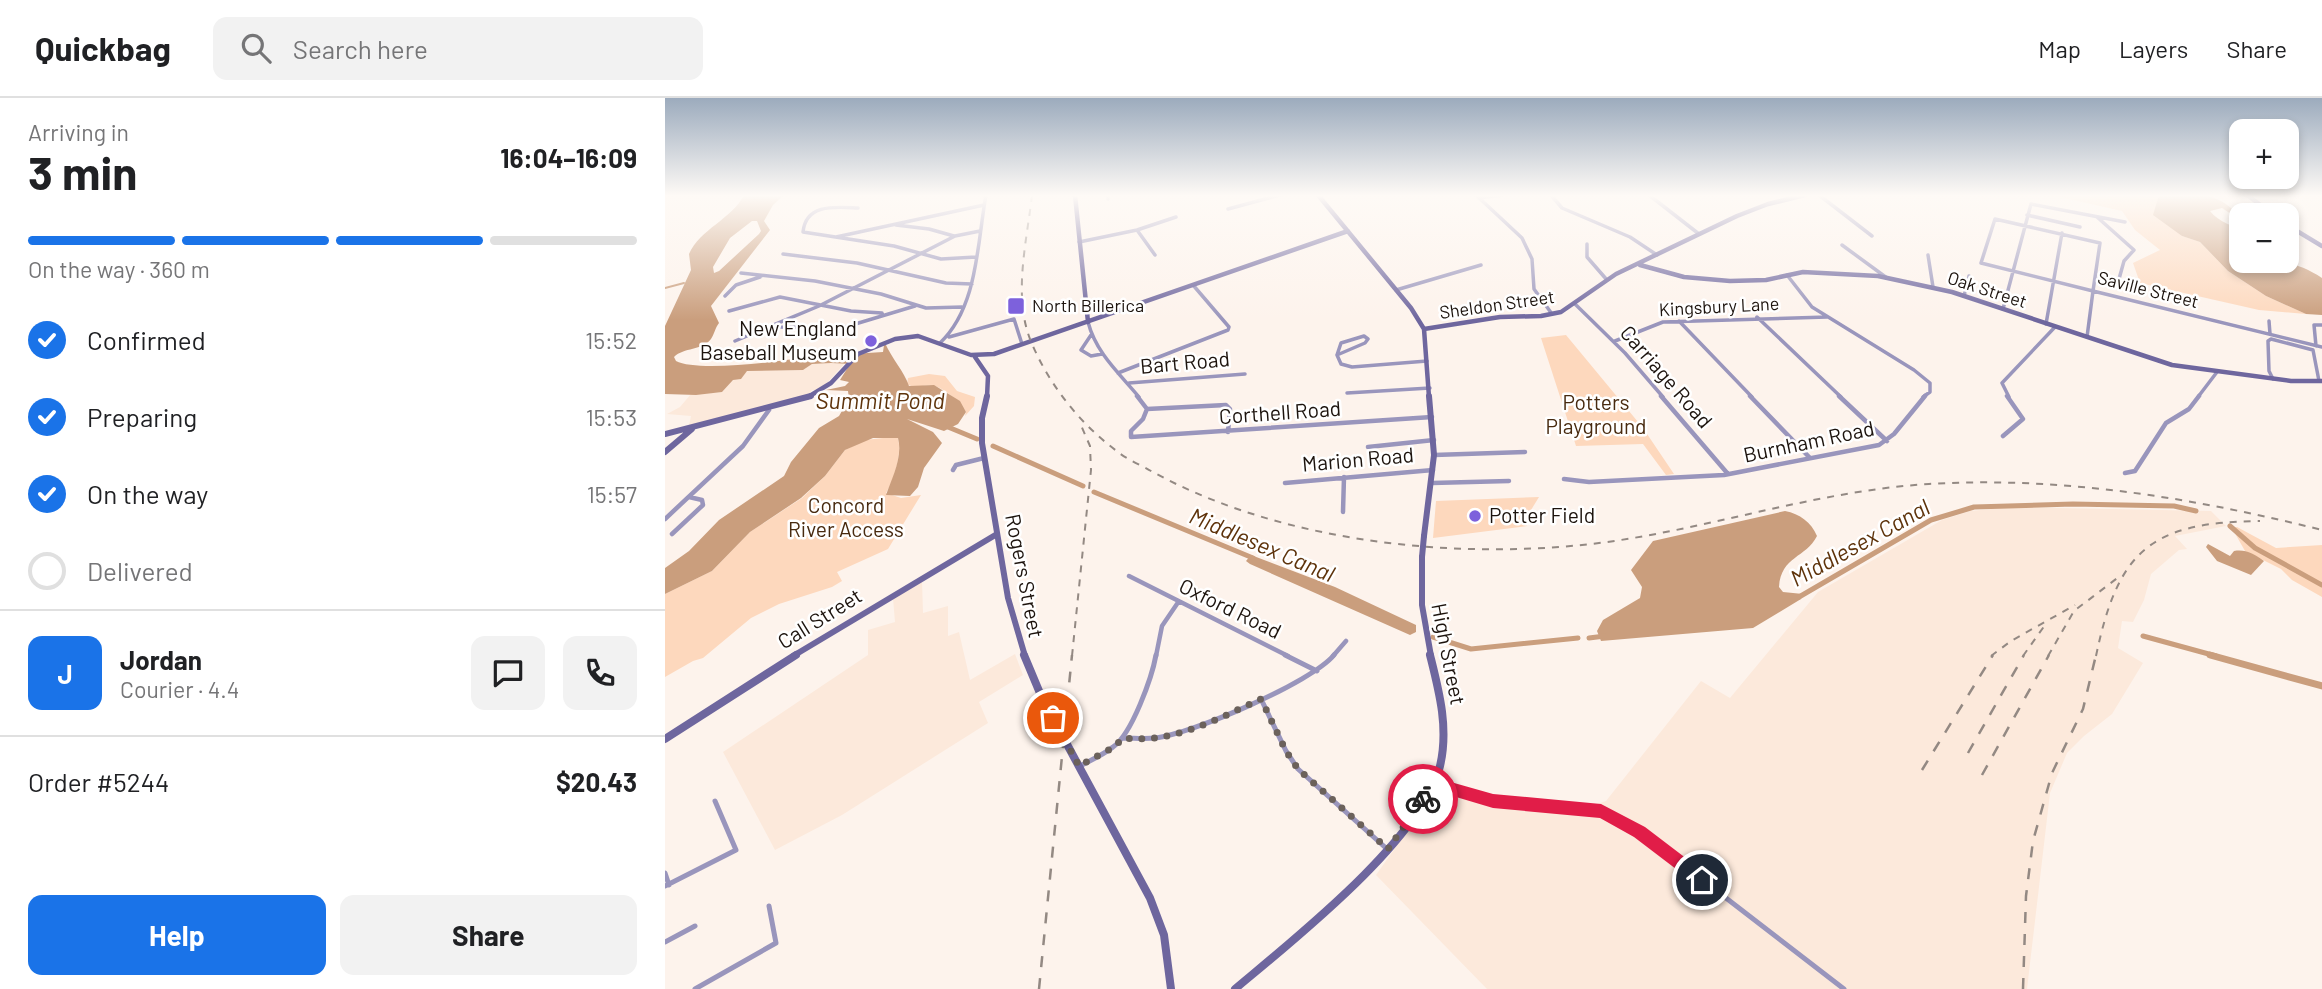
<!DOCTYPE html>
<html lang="en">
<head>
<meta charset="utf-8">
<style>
  :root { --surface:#fff; --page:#f2f2f2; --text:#202124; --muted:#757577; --line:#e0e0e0; --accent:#1a73e8 }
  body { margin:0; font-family:Barlow,sans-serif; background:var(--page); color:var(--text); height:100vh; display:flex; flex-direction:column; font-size:26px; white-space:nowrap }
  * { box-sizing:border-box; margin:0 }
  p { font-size:23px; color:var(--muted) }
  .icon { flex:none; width:38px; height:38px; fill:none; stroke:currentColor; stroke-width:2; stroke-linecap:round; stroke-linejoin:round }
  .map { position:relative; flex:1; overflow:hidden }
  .panel { display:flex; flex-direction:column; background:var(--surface); width:665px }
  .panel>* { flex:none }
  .tools { position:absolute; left:1564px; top:21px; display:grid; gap:14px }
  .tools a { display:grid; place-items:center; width:70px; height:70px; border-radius:14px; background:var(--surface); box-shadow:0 4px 10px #0003; font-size:35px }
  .pin { position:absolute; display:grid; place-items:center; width:60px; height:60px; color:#fff; margin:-30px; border:4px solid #fff; border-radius:50%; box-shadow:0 2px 7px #0007 }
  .courier { position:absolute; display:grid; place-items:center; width:70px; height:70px; margin:-35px; border:5px solid #e11d48; border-radius:50%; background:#fff; color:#222; box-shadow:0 2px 9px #0007 }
  .overview em { font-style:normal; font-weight:700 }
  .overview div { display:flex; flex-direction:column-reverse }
  .overview { display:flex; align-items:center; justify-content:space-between; height:119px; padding:0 28px }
  h1 { font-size:46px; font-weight:700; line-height:52px }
  .bar { display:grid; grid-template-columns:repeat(4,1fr); gap:10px 7px; align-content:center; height:84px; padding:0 28px }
  .bar i { height:9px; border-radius:5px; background:var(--line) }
  .bar .active { background:var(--accent) }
  .bar p { grid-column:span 4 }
  .line { display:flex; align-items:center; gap:18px; padding:0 28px; border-top:2px solid var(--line) }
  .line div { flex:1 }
  .round { display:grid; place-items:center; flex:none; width:74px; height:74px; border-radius:14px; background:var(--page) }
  ol { padding:0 28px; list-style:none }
  li { display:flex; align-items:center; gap:21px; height:77px }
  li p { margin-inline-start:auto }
  li .icon { padding:7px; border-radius:50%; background:var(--accent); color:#fff; stroke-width:4 }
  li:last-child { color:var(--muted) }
  li i { width:38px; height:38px; border:4px solid var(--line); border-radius:50% }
  .cta { display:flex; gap:14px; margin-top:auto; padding:14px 28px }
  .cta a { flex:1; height:80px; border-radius:14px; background:var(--accent); color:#fff; font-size:28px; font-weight:700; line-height:80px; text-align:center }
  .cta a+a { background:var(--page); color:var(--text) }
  header { display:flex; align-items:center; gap:42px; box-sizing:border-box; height:98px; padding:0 35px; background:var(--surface); border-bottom:2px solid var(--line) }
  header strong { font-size:33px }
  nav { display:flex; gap:38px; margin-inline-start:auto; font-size:24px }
  .search { width:490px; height:63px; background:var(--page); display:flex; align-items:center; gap:18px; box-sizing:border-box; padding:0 24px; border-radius:14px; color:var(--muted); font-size:26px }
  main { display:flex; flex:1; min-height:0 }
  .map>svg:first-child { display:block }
</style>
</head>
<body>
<header>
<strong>Quickbag</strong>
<div class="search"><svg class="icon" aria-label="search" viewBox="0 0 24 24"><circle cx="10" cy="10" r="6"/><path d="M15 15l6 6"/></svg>Search here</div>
<nav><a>Map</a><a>Layers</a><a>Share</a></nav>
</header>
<main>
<section class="panel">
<div class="overview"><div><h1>3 min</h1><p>Arriving in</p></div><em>16:04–16:09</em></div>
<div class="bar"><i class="active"></i><i class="active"></i><i class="active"></i><i></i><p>On the way · 360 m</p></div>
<ol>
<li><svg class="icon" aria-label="check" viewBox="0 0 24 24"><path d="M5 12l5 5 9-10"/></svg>Confirmed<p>15:52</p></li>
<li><svg class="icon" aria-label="check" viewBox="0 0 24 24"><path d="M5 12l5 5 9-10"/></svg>Preparing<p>15:53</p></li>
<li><svg class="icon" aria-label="check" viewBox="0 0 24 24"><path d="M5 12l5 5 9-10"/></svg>On the way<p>15:57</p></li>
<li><i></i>Delivered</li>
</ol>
<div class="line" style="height:126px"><b class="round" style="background:var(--accent);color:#fff">J</b><div><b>Jordan</b><p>Courier · 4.4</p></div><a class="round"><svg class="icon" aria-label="chat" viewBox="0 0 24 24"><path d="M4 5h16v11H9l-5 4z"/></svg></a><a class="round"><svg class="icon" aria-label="phone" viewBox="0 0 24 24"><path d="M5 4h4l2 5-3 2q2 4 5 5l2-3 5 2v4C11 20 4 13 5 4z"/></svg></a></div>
<div class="line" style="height:91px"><div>Order #5244</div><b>$20.43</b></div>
<div class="cta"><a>Help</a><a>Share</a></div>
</section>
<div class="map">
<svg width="1657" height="891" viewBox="0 0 1657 891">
  <rect width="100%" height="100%" fill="#fdf3ec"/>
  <!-- built -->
  <path fill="#fce9db" d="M166,265l13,1 -18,20 -7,6h-7l-3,5 -120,31 2,-10 -24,-2 13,-7 11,-13 31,-2 11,-12 14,-9 56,-1 9,-6z
    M1347,409l199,4 15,15 -51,10 12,13 -8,1 -28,24 -7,26 -11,22 -11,-1 -4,27 25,15 -31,51 -28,22 -17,17 -17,40 -23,196h-540l-111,-114 57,-80h25l39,12 77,5 32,-11 95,-120 29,17 88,-106 124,-72 28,-9z
    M257,483l1,32 25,-7v30l11,-4 11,48 45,-26 8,21 -44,27 9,21 -146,92 -67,35 -52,-98 145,-97v-25l27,-8 -2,-24z"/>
  <!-- green -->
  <path fill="#fdd8bd" d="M1386,97h108l-2,10 25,31 18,6 28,29 38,25 40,18 -47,-4 -119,-27 -7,-20 27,-13 -25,-20 -13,-19z
    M901,237l77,93 31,46 -8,1 -23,-31 -67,2 -35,-108z
    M264,276l16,2 12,15 18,6 -1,9 -9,10 1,-4c-6,-10 -20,-22 -31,-26 -10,-3 -19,4 -28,-2l1,-6z
    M227,339l6,1c4,16 -3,40 -12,55l15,5 20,-3 -33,54 -51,23 5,9 -10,6 -53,17 -28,14 -48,40 -10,3 -28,16v-83l47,-23 38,-39 52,-34 23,-22 20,-26 20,-10z
    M874,399l-8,13 -4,16 -94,12 3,-37z
    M1572,429l39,21 46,-3v52l-30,-17 -11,-11 -36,-18 -13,-23z"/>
  <!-- water -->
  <path fill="#ca9e7d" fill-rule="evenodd" d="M79,97h40l-11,10 -9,16 6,9 -59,76 8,17c-4,5 -5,12 -8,16 -9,12 -27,8 -37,18l2,4c20,11 103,1 128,-4 6,-1 11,1 16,0 6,-1 10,-5 15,-7l2,5 46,-3 1,-7 -13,-2h14c7,16 19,28 24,43l25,-1 26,16 6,11 -8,12 -14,7 -37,-12 26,13 9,11 -18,25 -6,19 -8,9 -24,-1c6,-17 17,-38 12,-57h-25l-28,12 -20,26 -24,22 -51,34 -38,39 -47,23v-26l24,-17 30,-31 65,-44 7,-14 28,-34 20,-12 10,-17 -1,-8 -22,-1 19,-4 4,-4 -9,-2 10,-16 -19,-1 -19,1 -9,6 -56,1 -6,8 -8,1 -11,12 -26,3 -31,-1v-68l26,-56 -2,-16c11,-25 43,-35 55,-59zM87,123h5l4,10 -2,3 -40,37 -5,2 -1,-6 17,-29z
    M1494,97c30,0 55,-6 77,18l-2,3 -12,-8 -12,3c9,12 22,12 32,23v27c33,0 51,-2 80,17v37l-16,-1 -40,-18 -38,-25 -28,-29 -18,-6 -29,-21z
    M1120,413c15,3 26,11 32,25 -11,22 -36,20 -38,51l4,5 20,2 -2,5 -48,29 -152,13 -4,-10 6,-11 37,-22 2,-11 -11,-17 22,-29z
    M1543,446l22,12 4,-5c12,-2 20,3 30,10l-13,14 -34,-14 -11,-14z
    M586,457l84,32 81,38v7l-6,3 -160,-71 -4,-3z"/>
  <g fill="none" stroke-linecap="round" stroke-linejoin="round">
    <!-- stream -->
    <path stroke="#ca9e7d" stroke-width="2" d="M0,190l19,-5"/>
    <!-- canal-far1 -->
    <path stroke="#ca9e7d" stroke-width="5" d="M283,329l29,12
      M328,348l90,40
      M429,394l159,66
      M1565,428l25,22 67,37
      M1134,499l132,-77 43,-13 99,-3 101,2 22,5
      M1478,538l73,20
      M768,539l38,12 107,-11
      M924,540l16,-2"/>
    <!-- canal -->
    <path stroke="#ca9e7d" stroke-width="7" d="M1545,557l112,31"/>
    <!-- street-far2 -->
    <path stroke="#9995bc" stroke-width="3.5" d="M443,97v4
      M811,97l46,43 10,21 2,30 18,25
      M886,97l11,13 68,29 27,18
      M984,97l50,39
      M1154,97l53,41
      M814,100l24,-3
      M193,110c-22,-1 -52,-5 -55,24l91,14 47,13 35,-2
      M563,111l52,-14
      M1362,117l53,12
      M1330,121l105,24 -7,48 -112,-28z
      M231,127l33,4 25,7
      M472,132l18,25
      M171,139l148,-32
      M414,144l58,-12 39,-13
      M922,146v13l20,23
      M1177,147l45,33
      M118,156l74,9 89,20 26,1
      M1263,157l5,32
      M76,175l74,8 66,13 45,14 36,-1
      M1122,177l25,32 102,63 16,13v9l-7,5
      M1430,181l17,3 7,-3 5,-18 10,-11 -37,-33
      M731,192l85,-25
      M1428,193l229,56
      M60,198l11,-11 24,-8
      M1299,198l5,-20
      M910,206l50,49 38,44
      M1338,211l28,-105 94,18
      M64,213l51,-14 71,14 31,2
      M1092,219l84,80
      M1014,223l73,76
      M1604,223l1,13
      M423,224c8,31 31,51 51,75
      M1381,226l16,-91
      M112,229l65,1 73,-22
      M426,237l-10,15 10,6 11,-2
      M699,238l4,3 -3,4 -28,12 4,-12z
      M284,239l65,-18 8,25
      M1422,239l6,-46
      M70,243l84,-35 136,-70 25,-5
      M950,243l48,-19 164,-5
      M275,245c38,-36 37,-99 46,-148
      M1651,248l-2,-21h8
      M672,257l4,9 11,3 75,-6
      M453,275l110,-43 1,-3 -36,-42
      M1608,281l-4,-8 -1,-30 3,-2 42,11 6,31
      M464,285l116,-9
      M682,295l83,-5
      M1344,299l-7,-14 53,-56
      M1533,299l19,-25"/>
    <!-- street-far1 -->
    <path stroke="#9995bc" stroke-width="4.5" d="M472,298l10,13 -4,10 -12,12v6l301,-20
      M996,298l67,78
      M1085,298l60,62
      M1174,298l48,45
      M482,311l79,-4 4,4 -2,23
      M1338,338l20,-17 -16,-23
      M703,349l66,-7
      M769,357l91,-3
      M288,372l3,-5 28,-7
      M1460,375l10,-2 31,-48 23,-14 10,-13
      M899,381l25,3 135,-7 155,-30 15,-11 31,-38
      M620,385l148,-13
      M767,385l77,-2
      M678,414l1,-35
      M0,421l78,-73 26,-36
      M7,436l31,-29 -1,-5 -13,-3
      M464,478l159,80
      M491,558l6,-30 17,-25
      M668,558l13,-15"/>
    <!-- street -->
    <path stroke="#9995bc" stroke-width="5" d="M620,557l32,16
      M596,601l25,52 12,18 89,80
      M458,640c11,0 22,1 32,0 37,-4 157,-56 179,-83
      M415,668c11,-6 23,-11 33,-19 19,-13 39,-70 43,-92
      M768,686l60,17 114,12 45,28 192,148
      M0,775l4,12
      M0,788l71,-36 -21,-49
      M0,844l30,-16
      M30,891l81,-46 -7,-37"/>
    <!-- secondary-far2 -->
    <path stroke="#6e669e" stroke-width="4.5" d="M410,97l13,127
      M653,97l93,113 13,21 5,68
      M1582,97l27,20
      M1622,127l35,21
      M975,167l44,12 46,4 36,-1 37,-8 75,4 74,16 220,73 119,16h31
      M759,231l76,-12 41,-1 20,-4 55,-38 121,-58 31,-12 37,-9
      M310,259l13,19 -1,21
      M143,299l23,-14 27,-29 37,-15 23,-3 53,19 23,-1 354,-123"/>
    <!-- secondary-far1 -->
    <path stroke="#6e669e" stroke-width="6" d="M322,298l-5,22v25l26,155 17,58
      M0,336l146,-38
      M0,354l27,-23
      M759,438l10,-81 -5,-59
      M757,459v48l9,51
      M128,558l204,-122"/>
    <!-- secondary -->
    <path stroke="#6e669e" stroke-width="8" d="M359,557l18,43 108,200 14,37 7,54
      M0,641l131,-84
      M570,891c57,-48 188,-151 205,-223 9,-38 -1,-75 -10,-111"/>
    <!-- rail-far1 -->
    <path stroke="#938983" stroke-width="2" stroke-dasharray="7 7" stroke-linecap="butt" d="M367,97c-5,45 -19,100 -2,144 18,45 50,85 88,113 10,8 23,13 33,19 125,69 291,88 431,74 117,-12 229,-54 347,-61 132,-8 265,14 393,46
      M407,558l19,-186 -1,-24 -10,-23
      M1326,558l20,-15 64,-36
      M1358,558l22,-31
      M1383,558l26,-45 46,-35
      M1431,558c22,-106 55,-134 164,-135"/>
    <!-- rail -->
    <path stroke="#938983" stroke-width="2.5" stroke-dasharray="11 11" stroke-linecap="butt" d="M1303,655l56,-98
      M1257,672l71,-115
      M1317,677l67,-120
      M374,891l33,-334
      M1358,891l3,-93 7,-55 19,-68 31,-64 13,-54"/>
    <!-- secondary-bridge -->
    <path stroke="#6e669e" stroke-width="6" d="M757,459l2,-21"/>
  </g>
  <!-- sky -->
  <linearGradient id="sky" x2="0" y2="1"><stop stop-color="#9cabbd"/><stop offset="0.44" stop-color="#fefaf6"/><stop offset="1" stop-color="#fefaf6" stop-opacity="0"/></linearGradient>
  <rect width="1657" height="222" fill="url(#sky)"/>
  <!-- route -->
  <path fill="#e11d48" d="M768,679l60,17 108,10 44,23 63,48 2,5 -2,5 -6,3 -5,-3 -63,-48 -34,-19 -107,-10 -57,-17 -8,13h-10c-3,-9 7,-23 15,-27z"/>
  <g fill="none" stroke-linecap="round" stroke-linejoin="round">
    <!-- done -->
    <path stroke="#6b615b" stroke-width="7" stroke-dasharray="0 12.6" d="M388,620l26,48 35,-19 9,-9c50,6 94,-19 138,-39l25,52 12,18 90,80 35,-50"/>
  </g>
  <!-- markers -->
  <g fill="#7d61dc" stroke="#fff" stroke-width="2.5">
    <rect x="342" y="199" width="18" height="18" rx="3.5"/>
    <circle cx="206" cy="243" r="7"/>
    <circle cx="810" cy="418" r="7"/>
  </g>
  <g text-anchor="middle" stroke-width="5" stroke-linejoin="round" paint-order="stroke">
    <!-- far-street labels -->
    <g font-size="18" fill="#1c130d" stroke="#fff">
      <text transform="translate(1322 192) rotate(18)" y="6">Oak Street</text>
      <text transform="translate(1483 192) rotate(14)" y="6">Saville Street</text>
      <text transform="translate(832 207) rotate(-8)" y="6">Sheldon Street</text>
      <text transform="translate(1054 209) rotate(-3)" y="6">Kingsbury Lane</text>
    </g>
    <!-- far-poi labels -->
    <g font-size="18" fill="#1c130d" stroke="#fff" text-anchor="start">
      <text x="367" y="214">North Billerica</text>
    </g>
    <!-- poi labels -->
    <g font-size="21" fill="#1c130d" stroke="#fff" text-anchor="end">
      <text x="192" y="238">New England<tspan x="192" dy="24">Baseball Museum</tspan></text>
      <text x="824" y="425" text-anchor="start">Potter Field</text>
    </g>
    <!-- street labels -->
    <g font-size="21" fill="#1c130d" stroke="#fff">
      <text transform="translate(520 265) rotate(-5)" y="7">Bart Road</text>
      <text transform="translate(1001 279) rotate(49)" y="7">Carriage Road</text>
      <text transform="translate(615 315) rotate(-4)" y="7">Corthell Road</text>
      <text transform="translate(1144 344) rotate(-12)" y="7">Burnham Road</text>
      <text transform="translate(693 362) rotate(-5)" y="7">Marion Road</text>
      <text transform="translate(359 478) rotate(79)" y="7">Rogers Street</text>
      <text transform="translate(565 511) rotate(26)" y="7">Oxford Road</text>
      <text transform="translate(155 521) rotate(-32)" y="7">Call Street</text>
      <text transform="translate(783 556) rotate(79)" y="7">High Street</text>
    </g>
    <!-- park labels -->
    <g font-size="21" fill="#482a0f" stroke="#fff">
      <text x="931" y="312">Potters<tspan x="931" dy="24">Playground</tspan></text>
      <text x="181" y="415">Concord<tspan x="181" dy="24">River Access</tspan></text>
    </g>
    <!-- water labels -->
    <g font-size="23" font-style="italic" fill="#5e330b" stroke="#fff">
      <text x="215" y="311">Summit Pond</text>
      <text transform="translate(1195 445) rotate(-29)" y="8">Middlesex Canal</text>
      <text transform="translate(597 447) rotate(23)" y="8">Middlesex Canal</text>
    </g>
  </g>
</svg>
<div class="tools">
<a>+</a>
<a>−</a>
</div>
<div class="pin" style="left:388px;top:620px;background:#ea580c"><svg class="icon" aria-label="bag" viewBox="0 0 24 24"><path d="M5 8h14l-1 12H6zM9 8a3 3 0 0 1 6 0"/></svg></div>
<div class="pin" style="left:1037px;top:782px;background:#1f2937"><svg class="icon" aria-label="home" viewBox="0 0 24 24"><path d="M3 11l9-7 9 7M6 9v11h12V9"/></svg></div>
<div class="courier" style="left:758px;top:701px"><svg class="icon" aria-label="bike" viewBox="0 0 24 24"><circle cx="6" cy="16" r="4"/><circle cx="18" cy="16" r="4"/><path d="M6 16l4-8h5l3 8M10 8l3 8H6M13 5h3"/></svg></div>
</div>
</main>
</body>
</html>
